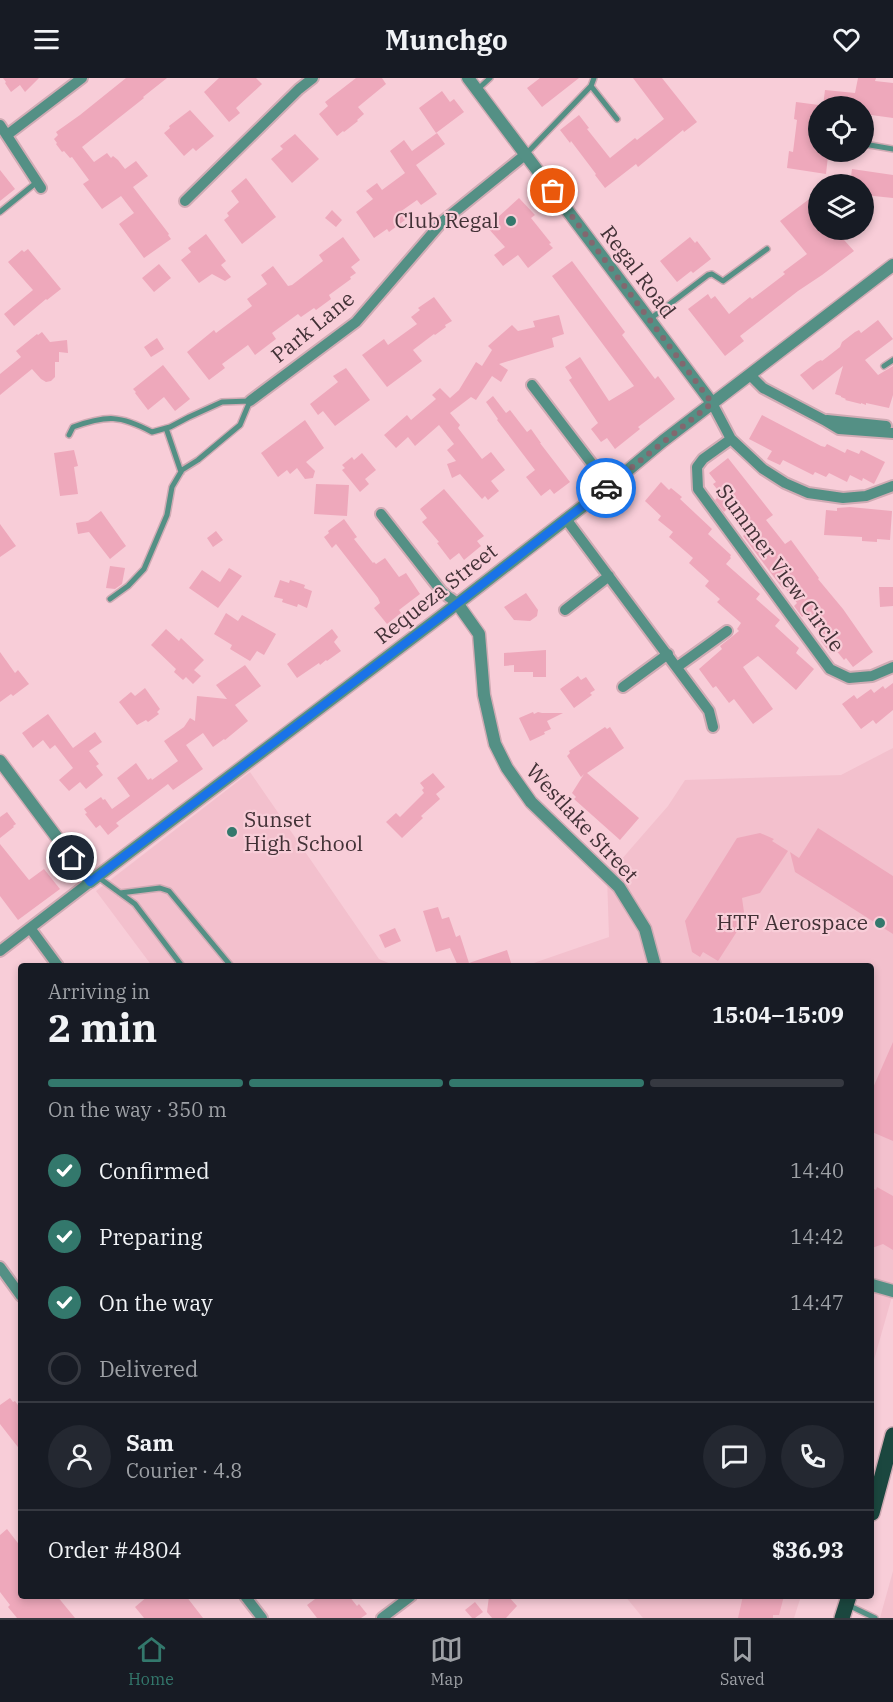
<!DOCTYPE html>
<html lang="en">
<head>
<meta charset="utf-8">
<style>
  :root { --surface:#171b24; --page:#242831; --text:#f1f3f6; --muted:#9ea1a6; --line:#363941; --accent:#33786c }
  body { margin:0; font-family:"IBM Plex Serif",serif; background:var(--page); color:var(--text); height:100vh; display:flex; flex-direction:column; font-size:22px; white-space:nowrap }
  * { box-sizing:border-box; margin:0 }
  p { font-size:20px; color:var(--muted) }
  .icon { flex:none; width:33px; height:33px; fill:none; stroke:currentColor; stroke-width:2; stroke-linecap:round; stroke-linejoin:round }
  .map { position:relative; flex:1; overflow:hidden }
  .side { position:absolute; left:18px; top:885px; width:856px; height:636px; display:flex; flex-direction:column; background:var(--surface); border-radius:6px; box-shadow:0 3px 9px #0003 }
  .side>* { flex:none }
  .controls { position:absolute; left:808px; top:18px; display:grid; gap:12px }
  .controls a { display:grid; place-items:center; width:66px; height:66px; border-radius:50%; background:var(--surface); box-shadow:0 3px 9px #0003; font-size:30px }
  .pin { position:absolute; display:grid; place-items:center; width:51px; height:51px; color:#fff; margin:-26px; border:3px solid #fff; border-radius:50%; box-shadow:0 2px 6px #0007 }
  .courier { position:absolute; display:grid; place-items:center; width:60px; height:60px; margin:-30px; border:4px solid #1a73e8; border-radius:50%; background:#fff; color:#222; box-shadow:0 2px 8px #0007 }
  .overview em { font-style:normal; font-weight:700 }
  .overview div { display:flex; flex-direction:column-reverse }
  .overview { display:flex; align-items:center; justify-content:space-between; height:102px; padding:0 30px }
  h1 { font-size:39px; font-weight:700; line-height:45px }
  .bar { display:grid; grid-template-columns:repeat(4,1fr); gap:9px 6px; align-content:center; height:72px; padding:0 30px }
  .bar i { height:8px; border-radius:4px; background:var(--line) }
  .bar .current { background:var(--accent) }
  .bar p { grid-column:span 4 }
  .line { display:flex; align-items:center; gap:15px; padding:0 30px; border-top:2px solid var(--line) }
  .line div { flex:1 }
  .round { display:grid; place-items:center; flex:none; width:63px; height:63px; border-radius:32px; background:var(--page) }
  ol { padding:0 30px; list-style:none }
  li { display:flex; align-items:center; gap:18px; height:66px }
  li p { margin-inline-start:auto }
  li .icon { padding:6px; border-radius:50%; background:var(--accent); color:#fff; stroke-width:4 }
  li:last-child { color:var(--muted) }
  li i { width:33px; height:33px; border:3px solid var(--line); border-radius:50% }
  header { display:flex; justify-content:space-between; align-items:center; height:78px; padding:0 30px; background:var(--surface); font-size:27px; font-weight:700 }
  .dock { display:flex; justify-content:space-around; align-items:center; height:84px; border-top:2px solid var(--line); background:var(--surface); font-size:16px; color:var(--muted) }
  .dock a { display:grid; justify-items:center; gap:3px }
  .dock .current { color:var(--accent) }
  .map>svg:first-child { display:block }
</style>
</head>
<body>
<header><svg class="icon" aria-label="menu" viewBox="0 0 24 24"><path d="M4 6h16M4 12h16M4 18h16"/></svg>Munchgo<svg class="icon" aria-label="heart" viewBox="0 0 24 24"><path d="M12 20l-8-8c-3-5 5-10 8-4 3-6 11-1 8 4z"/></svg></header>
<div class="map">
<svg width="893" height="1540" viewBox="0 0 893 1540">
  <rect width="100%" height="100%" fill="#f8cdd8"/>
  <!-- built -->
  <path fill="#f3c0cd" d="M893,670v545l-21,74v-401h-347l84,-29 -2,-61 61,-70 17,-26 156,-5z
    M250,694l129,187 17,7h-244l-56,-75z
    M893,1493v47h-13l3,-11z
    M625,1518h176l-7,22h-151z"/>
  <!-- building -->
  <path fill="#eea8bb" d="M3,0h36l-14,14 -5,-7 -9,7 -6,-9 1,-1z
    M126,0h41l-24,19 1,1 -62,49 12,15 13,-9 4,5 2,-2 5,4 7,9 11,-8 12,15 -15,11 36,47 -1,1 3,4 -27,19 -25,-34 15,-11 -13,-17 -19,13 -19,-25 6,-4 -17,-23 -2,1 -6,-7 -2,1 -6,-8 1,-1 -3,-4 4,-4 -2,-3 24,-17z
    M219,0h37l6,6 -26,24 4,5 -11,9 -25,-30z
    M356,0h26l4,6 -28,23 6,7 -7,6 1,1 -14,11 -1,-1 -6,5 -18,-22 9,-8 -3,-4z
    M540,0h39l-37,29 -15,-19z
    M633,0h29l35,44 -13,10 -1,-2 -45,37 -2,-3 -31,24 -10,-13 1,-1 -25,-33 -1,2 -10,-13 19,-15 10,13 -2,1 23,29 25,-20 2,2 27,-21z
    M858,0h18l-1,3 18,2v35l-29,-4v-8h-41l2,-16 30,3z
    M442,13l8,11 4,-3 10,13 -28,21 -17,-25z
    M796,24l23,3v47h6v4h3l-2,18 -39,-6 2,-17 4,1 4,-32 -3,-1z
    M190,32l24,26 -18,15 -3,-3 -9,8 -20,-23 6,-5 -1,-2z
    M437,55l8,11 -29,21 21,29 -16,11 -4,-5 -17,12 5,8 -16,12 -2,-3 -13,9 -18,-26 17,-13 -7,-8 11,-8 5,7 23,-17 -15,-22 14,-11 8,11z
    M295,56l24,25 -27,24 -21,-24 12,-10 -3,-3z
    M852,91l41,6v23l-29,-3v-11h-14z
    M0,92l15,19 -15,12z
    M246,100l30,39 -34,27 -18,-24 5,-4 -2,-3 12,-11 -8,-11z
    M812,119l7,9v24h16l19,21 -32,24 -24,16 -58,45 4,5 -19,15 -37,-47 20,-15 3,5 4,-3 14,18 21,-17 2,2 33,-25 -2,-2 24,-18 -27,-33z
    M519,120l16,17 -4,3 20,25 -2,1 4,4 -25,20 -10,-13 -15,11 -9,-11 11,-8 -18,-20z
    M332,132l10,10 -6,7 -11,-9z
    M206,156l20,27 -5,4 10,12 -6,4 -13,-7 -13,9 -18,-23 10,-8 -3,-4z
    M343,159l17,23 -9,7 5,6 -6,4 1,2 -22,16 2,4 -15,11 -2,-2 -13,9 -3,-3 -26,19 4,6 -21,16 -7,-10 -26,19 3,4 -16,12 -22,-28 27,-22 2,3 36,-27 -5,-7 20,-15 -6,-9 12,-9 15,20 4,-1 31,-24 -4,-6z
    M690,159l5,6 2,-2 14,18 -18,14 -2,-2 -14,11 -17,-21z
    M28,171l33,40 -14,11 -1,-1 -32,27 -10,-12 29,-24 -25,-28 14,-12 2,2z
    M572,183l53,71 -3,3 33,44 3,-3 17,23 -37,28 2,2 -25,20 -8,-11 -6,4 -10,-13 7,-6 -29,-43 3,-2 -7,-11 15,-10 29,44 25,-15 -82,-110z
    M159,186l12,14 -17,14 -12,-14z
    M434,219l18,24 -7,4 1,2 -11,8 -1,-1 -21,16 9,11 -35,26 -25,-32 22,-16 4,6 29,-21 -6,-7 9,-7 -2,-2z
    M559,237l5,19 -12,4 2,9 -55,17 9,6 -7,12 -9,-6 -16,24 -5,-3 -21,16 10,12 -2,3 24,31 9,-7 14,18 -14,11 8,10 -11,9 -3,-4 -3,3 -22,-25 -8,4 -5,-14 9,-3 -9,-11 7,-6 -15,-19 -24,21 -7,-9 -12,11 -12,-13 23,-20 4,5 25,-21 -4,-4 8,-7 10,10 9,-8 17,-28 6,4 10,-16 -4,-4 24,-21 6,6 17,-4 -2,-6z
    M878,242l15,19 -28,21 13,15 15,-9v29l-4,13 -23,-5v2l-5,-2v1l-16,-4 1,-1 -5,-2v-1l-6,-2 8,-28 -30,24 -13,-15 17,-13 4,-2 1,1 18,-14 2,-5 13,-10 4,-2 2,3z
    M42,254l8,10 17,-2 1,13 -9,-1v10h-4v15l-4,4 -5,1 -5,-3 -9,-10 -32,26v-21l21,-17 -5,-6 21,-17 1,1z
    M157,260l7,11 -13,8 -7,-10z
    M163,287l27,34 -15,12 -11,-14 -16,13 -13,-17 1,-1 -3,-3z
    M346,290l24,32 -35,26 -12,-15 -5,4 -8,-11 28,-22 -5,-6z
    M493,318l13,17 4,-3 17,22 4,-3 10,14h-1l30,39 -16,12 -4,-5 -9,7 -15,-19 9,-7 -38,-50 1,-1 -12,-17z
    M762,337l59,31 4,1 2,-3 18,9 2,-4 12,5 2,-4 24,12 -11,22 -11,-6 -1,3 -12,-6 -3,7 -18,-9 -3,4 -11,-5 -2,3 -30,-15 -3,5 -13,-6 5,-8 -23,-12z
    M305,342l19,28 -18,14 9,9 -2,7 -8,1 -8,-11 -7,6 -3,-4 -9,7 -17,-24z
    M74,372l4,16 -4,1 4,27 -18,2 -6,-43z
    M362,375l14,17 -11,9 4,5 -9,8 -18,-22 3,-2 -3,-3 10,-8 2,3z
    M728,380l45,57 -7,5 19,24 6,-4 28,38 -1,1 25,30 30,43 -20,15 -7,-9 -2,2 -9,-11 -5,4 -9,-12 5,-4 -19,-25 -5,5 -8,-11 3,-3 -12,-15 -2,1 -40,-53 5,-5 -19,-24 -5,5 -9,-12 2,-2 -1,-2 4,-3 -7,-9 3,-2 -7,-9z
    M661,404l8,8 2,-2 11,9 -2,2 32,30 -4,5 23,21 -1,2 1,1 -5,6 34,30 -4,5 24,21 -5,6 24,22 -3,5 18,16 -18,21 -38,-34 -15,11 30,42 -20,15 -19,-25 -5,4 -13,-17 -3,2 -14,-19 23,-20 -2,-3 19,-15 -2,-2 4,-6 -24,-21 3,-3 -15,-13 4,-5 -20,-18 4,-5 -24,-21 4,-5 -15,-12 3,-4 -16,-15z
    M316,406l33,1 -2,31 -33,-2z
    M444,411l40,47 -7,5 4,5 -17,14 -5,-7 -9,7 -13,-17 2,-1 -17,-20 5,-4 -7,-9z
    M850,429l42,4 -2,29 -13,-1v3l-15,-1v-4l-38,-2 2,-25 11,1v-3z
    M101,433l25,35 -16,13 -21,-27 -11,2 -2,-11 12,-2z
    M344,441l13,18 -3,2 19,24 1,-1 2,2 9,-6 14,19 7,-4 14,21 -21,16 2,3 -14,11 -13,-16 6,-5 -2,-5 -42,-54 -4,4 -8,-11 5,-4 -1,-2z
    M0,446l16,22 -16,11z
    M216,453l7,9 -10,7 -6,-9z
    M110,488l15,2 -3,16 -7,5 -9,-1z
    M229,490l13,8 -24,32 -29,-20 13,-18 18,12z
    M280,502l9,3 1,-3 15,5 -1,3 8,3 -5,17 -9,-4 -1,3 -15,-5 1,-3 -9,-2z
    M879,509h14v19l-13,1z
    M526,515l12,17 -1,6 -7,5 -16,-1 -10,-13z
    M226,535l12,8 4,-6 34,19 -12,21 -7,-4 -7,10 -20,-12 2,-4 -18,-11z
    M166,551l13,12 2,-3 23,22 -10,10 7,6 -8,8 -7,-7 -3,3 -9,-8 2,-3 -25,-24z
    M332,551l6,8 -4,5 7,9 -14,10 -1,-1 -6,5 -1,-2 -22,15 -10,-14z
    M546,572v27h-13v-5h-19v-7l-10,1v-13z
    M0,574l15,21 3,-3 11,14 -16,12 -2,-2 -11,8z
    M245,587l16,21 -26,19 13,16 -23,19 -1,-1 -11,8 -10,-14 -17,12 17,24 -30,21 -5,-6 -52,39 3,3 -11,9 -8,-10 -4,3 -11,-14 2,-1 -3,-4 17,-12 2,3 2,-1 7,10 18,-13 -13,-18 19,-15 12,17 3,-2 1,2 26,-19 -14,-20 20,-14 6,-9 5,3 2,-25 30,3 -11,-14z
    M578,598l3,4 5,-3 9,13 -5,3 2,2 -18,13 -14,-19z
    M893,605v27l-17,14 -3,-4 -12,9 -19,-25 12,-9 3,4 14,-10 3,4 9,-7 2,3z
    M145,610l15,21 -3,3 2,2 -11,8 -2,-2 -9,5 -18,-23 12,-10 4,4z
    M533,634l1,2 4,-2 4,1h21l-16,8 4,8 -7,3 1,2 -15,7 -11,-23z
    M48,636l25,34 22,-16 7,10 -13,9 10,13 -3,2 7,9 -17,14 -6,-7 -11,9 -10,-11 14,-12 -18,-23 -5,4 -7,-9 -10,8 -11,-15z
    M605,649l2,2 3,-2 14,21 -37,25 52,45 -19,22 -46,-41 2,-2 -4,-4 12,-19 -3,3 -14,-21 3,-3 -1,-2z
    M433,695l12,14 -9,7 4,5 -19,17 2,2 -21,20 -16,-16 10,-9 4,4 24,-24 -2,-3 2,-2 -4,-5z
    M7,734l9,12 -3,2 1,1 -14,11v-21z
    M818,750l75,48v58l-98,-62 -5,-20 9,6z
    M760,755l14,6 -2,2 16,10 -28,42 -18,5 3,21 -27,42 -15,-9 -3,5 -8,-5 -7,-31 52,-83z
    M0,766l29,36 15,-11 16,20 -42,31 -18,-24z
    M438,829l4,12 7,-2 7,20 4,-2 9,28 38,-13 5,16h-54l-8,-18 -14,4 -13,-41z
    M395,850l6,13 -16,7 -6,-13z
    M893,964v99l-21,-9v-42z
    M877,1109l16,9v54l-10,-6 -11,4v-60l4,2z
    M10,1320l3,4 2,-1 6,8v42l-21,-27v-19z
    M7,1451l14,18v49h36l18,22h-58l-9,-11 2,-2 -10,-13v-57z
    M148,1518h38l17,22h-59l-9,-11z
    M319,1518h30l8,10 2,-2 8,10 -6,4h-44l-10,-13z
    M489,1518h19l9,10 -11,12h-14l-5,-6z
    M743,1518h41l-5,19h-6v3h-35z
    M475,1524l8,10 -8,6h-3l-7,-8z"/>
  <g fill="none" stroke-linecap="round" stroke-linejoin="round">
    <!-- service casing -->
    <g stroke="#d0abb4" stroke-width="8">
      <path id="service" d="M591,8l26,33
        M477,12l13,-12
        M864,66l29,5
        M526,76l65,-68 3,-8
        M0,134l37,-30
        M650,241l58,-44 4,-1 11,7 44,-32
        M884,288l9,-6
        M166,350l15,44
        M69,357l4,-8c34,-12 47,-12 79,5l18,-5 19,-10 33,-15 28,-1 -10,24 -42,35 -16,10 -10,17 -5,28 -23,54 -16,17 -18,13
        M98,799l37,27 47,62
        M120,815l40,-5 9,3 62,75
        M848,1527l27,13"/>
    </g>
    <!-- minor casing -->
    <g stroke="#d0abb4" stroke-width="14">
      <path id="minor" d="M0,47l41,63
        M7,57l75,-57
        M185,123l114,-112 14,-11
        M750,297l13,13 61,32 15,9 54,4
        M532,307l77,101
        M250,323l106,-79 86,-100 84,-68
        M712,325l19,36
        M827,342l59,6
        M893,408l-27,10 -23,2 -35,-5 -23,-10 -22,-14 -32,-30 -28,20 -6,8 1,22 132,180 19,9 23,-2 21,-9
        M381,436l61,78 15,11
        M566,441l143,192 4,16
        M565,532l44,-34
        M677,589l50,-36
        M623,609l45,-33
        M30,850l28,38
        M0,873l90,-69
        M0,1189l21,29
        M245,1518l17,22
        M382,1540l29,-22"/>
    </g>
    <!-- tertiary casing -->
    <g stroke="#d0abb4" stroke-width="15">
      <path id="tertiary" d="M468,0l244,325
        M457,525l22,31 5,61 11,49 12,24 24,34 88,85 26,42 10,37
        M0,683l90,121 350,-265 169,-131 54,-45 230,-176
        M872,1207l21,6"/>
    </g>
    <!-- primary casing -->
    <g stroke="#d0abb4" stroke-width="18">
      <path id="primary" d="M872,1435l21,-78
        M842,1540l7,-22"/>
    </g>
    <!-- service -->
    <use href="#service" stroke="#549085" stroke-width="5"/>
    <!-- minor -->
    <use href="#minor" stroke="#549085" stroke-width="10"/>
    <!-- tertiary -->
    <use href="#tertiary" stroke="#549085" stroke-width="12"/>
    <!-- primary -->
    <use href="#primary" stroke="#1b473f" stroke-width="15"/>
  </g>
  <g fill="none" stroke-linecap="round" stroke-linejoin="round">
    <!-- done -->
    <path stroke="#82686f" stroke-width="6" stroke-dasharray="0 10.8" d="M553,113l159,212 -106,85"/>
    <!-- route -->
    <path stroke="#1a73e8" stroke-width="8" d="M72,780l18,24 350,-265 166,-129"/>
  </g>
  <!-- markers -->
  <g fill="#33786c" stroke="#f8cdd8" stroke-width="2">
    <circle cx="511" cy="143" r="6"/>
    <circle cx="232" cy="754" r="6"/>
    <circle cx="880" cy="845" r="6"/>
  </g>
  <g text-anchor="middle" stroke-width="4.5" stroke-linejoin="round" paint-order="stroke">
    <!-- poi labels -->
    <g font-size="21" fill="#423136" stroke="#f8cdd8" text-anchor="end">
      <text x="499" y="150">Club Regal</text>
      <text x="244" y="749" text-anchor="start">Sunset<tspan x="244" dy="24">High School</tspan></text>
      <text x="868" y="852">HTF Aerospace</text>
    </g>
    <!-- street labels -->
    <g font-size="21" fill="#423136" stroke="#f8cdd8">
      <text transform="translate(638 194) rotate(53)" y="7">Regal Road</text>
      <text transform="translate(313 249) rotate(-39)" y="7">Park Lane</text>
      <text transform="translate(780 490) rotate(54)" y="7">Summer View Circle</text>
      <text transform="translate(436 516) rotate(-38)" y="7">Requeza Street</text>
      <text transform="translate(582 745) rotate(47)" y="7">Westlake Street</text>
    </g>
  </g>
</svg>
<div class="controls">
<a><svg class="icon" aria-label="locate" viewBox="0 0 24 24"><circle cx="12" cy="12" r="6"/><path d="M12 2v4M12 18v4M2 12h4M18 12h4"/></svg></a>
<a><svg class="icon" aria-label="layers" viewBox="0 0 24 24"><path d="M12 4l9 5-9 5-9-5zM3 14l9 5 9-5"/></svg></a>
</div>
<div class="pin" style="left:553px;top:113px;background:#ea580c"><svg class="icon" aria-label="bag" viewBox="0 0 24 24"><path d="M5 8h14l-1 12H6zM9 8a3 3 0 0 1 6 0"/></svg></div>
<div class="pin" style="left:72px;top:780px;background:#1f2937"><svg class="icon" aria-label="home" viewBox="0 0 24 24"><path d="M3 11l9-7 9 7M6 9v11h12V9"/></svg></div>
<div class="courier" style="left:606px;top:410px"><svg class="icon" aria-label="car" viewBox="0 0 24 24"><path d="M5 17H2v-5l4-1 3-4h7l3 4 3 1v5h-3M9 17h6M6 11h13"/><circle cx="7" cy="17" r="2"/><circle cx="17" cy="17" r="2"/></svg></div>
<section class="side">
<div class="overview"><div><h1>2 min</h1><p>Arriving in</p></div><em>15:04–15:09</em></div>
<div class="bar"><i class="current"></i><i class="current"></i><i class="current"></i><i></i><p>On the way · 350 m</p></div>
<ol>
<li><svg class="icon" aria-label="check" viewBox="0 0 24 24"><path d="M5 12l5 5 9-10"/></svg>Confirmed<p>14:40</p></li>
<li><svg class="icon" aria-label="check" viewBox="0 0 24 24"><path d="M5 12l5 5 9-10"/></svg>Preparing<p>14:42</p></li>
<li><svg class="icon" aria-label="check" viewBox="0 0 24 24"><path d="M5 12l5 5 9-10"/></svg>On the way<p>14:47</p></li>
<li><i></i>Delivered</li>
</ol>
<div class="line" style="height:108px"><a class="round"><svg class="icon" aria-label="person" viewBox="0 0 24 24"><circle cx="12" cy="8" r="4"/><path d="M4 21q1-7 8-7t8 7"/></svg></a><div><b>Sam</b><p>Courier · 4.8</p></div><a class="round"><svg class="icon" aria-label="chat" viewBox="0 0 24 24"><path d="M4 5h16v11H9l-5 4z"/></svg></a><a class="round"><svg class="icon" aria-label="phone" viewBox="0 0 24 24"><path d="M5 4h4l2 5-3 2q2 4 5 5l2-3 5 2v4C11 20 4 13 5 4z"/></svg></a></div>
<div class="line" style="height:78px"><div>Order #4804</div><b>$36.93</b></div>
</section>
</div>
<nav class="dock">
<a class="current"><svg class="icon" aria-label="home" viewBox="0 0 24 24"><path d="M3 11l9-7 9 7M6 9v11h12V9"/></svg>Home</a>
<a><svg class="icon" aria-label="map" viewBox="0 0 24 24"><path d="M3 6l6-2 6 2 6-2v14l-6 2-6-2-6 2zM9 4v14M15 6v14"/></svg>Map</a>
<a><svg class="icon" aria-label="saved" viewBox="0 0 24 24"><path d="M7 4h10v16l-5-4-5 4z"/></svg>Saved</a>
</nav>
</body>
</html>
